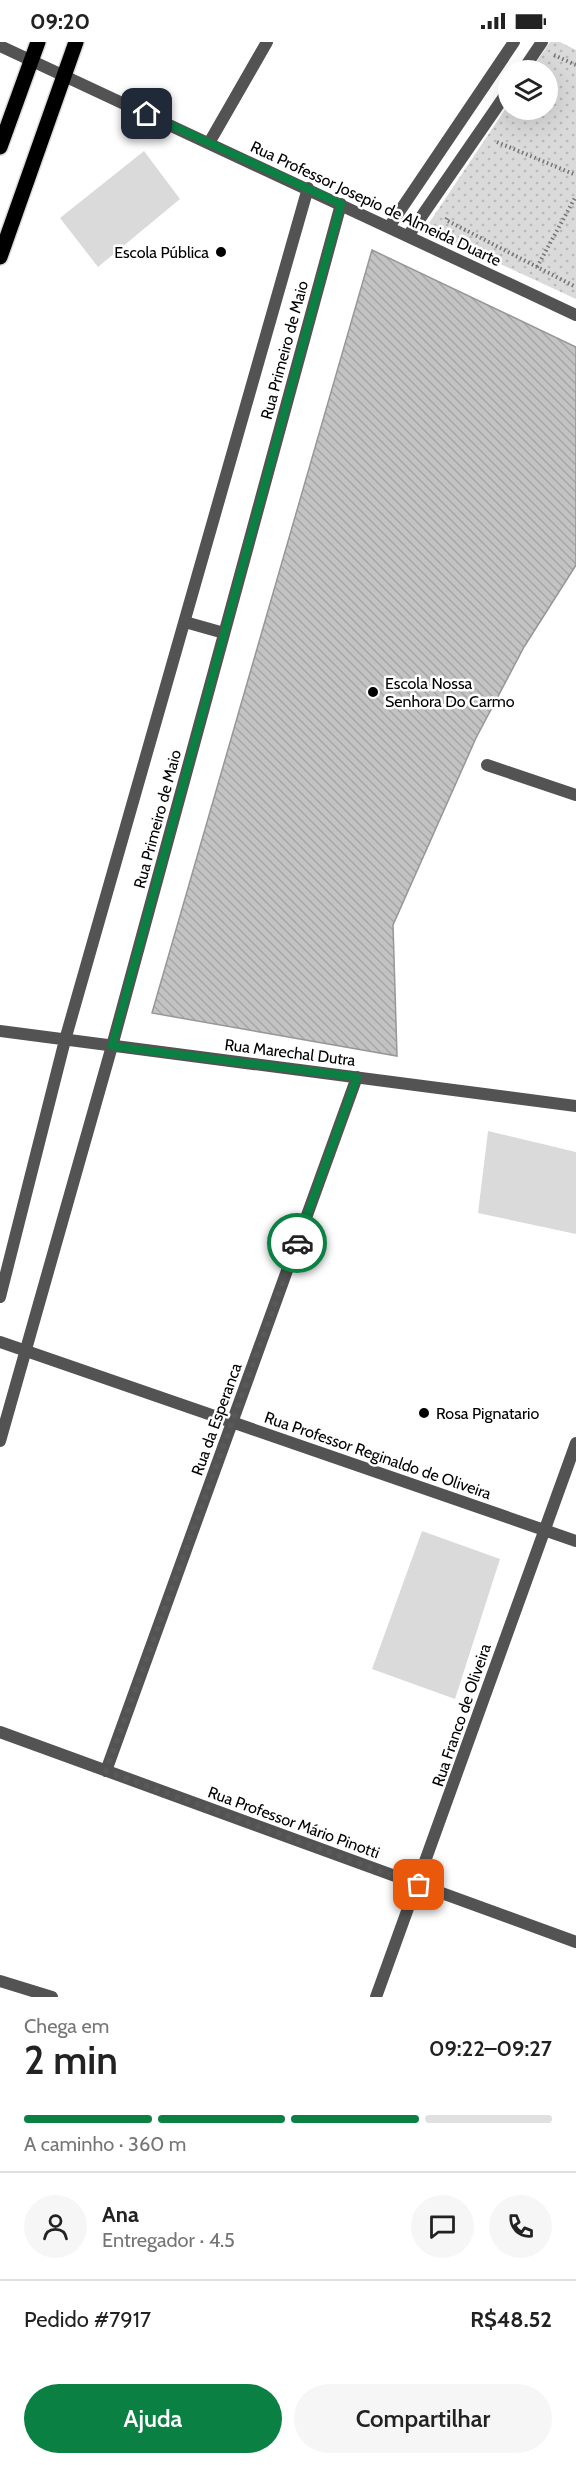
<!DOCTYPE html>
<html lang="pt">
<head>
<meta charset="utf-8">
<style>
  :root { --surface:#fff; --page:#f6f6f6; --text:#222; --muted:#767676; --line:#e0e0e0; --accent:#0b8043 }
  body { margin:0; font-family:Cabin,sans-serif; background:var(--page); color:var(--text); height:100vh; display:flex; flex-direction:column; font-size:22px; white-space:nowrap }
  * { box-sizing:border-box; margin:0 }
  p { font-size:20px; color:var(--muted) }
  .icon { flex:none; width:33px; height:33px; fill:none; stroke:currentColor; stroke-width:2; stroke-linecap:round; stroke-linejoin:round }
  .map { position:relative; height:1955px; overflow:hidden }
  .drawer { display:flex; flex-direction:column; background:var(--surface); flex:1 }
  .drawer>* { flex:none }
  .tools { position:absolute; left:498px; top:18px; display:grid; gap:12px }
  .tools a { display:grid; place-items:center; width:60px; height:60px; border-radius:50%; background:var(--surface); box-shadow:0 6px 24px #0002; font-size:30px }
  .pin { position:absolute; display:grid; place-items:center; width:51px; height:51px; color:#fff; margin:-26px; border-radius:12px; box-shadow:0 3px 9px #0006 }
  .courier { position:absolute; display:grid; place-items:center; width:60px; height:60px; margin:-30px; border:4px solid #0b8043; border-radius:50%; background:#fff; color:#222; box-shadow:0 2px 8px #0007 }
  .summary em { font-style:normal; font-weight:600 }
  .summary div { display:flex; flex-direction:column-reverse }
  .summary { display:flex; align-items:center; justify-content:space-between; height:102px; padding:0 24px }
  h1 { font-size:39px; font-weight:600; line-height:45px }
  .bar { display:grid; grid-template-columns:repeat(4,1fr); gap:9px 6px; align-content:center; height:72px; padding:0 24px }
  .bar i { height:8px; border-radius:4px; background:var(--line) }
  .bar .on { background:var(--accent) }
  .bar p { grid-column:span 4 }
  .line { display:flex; align-items:center; gap:15px; padding:0 24px; border-top:2px solid var(--line) }
  .line div { flex:1 }
  .round { display:grid; place-items:center; flex:none; width:63px; height:63px; border-radius:32px; background:var(--page) }
  .primary-button { display:flex; gap:12px; margin-top:auto; padding:12px 24px }
  .primary-button a { flex:1; height:69px; border-radius:36px; background:var(--accent); color:#fff; font-size:24px; font-weight:600; line-height:69px; text-align:center }
  .primary-button a+a { background:var(--page); color:var(--text) }
  .status { display:flex; justify-content:space-between; align-items:center; height:42px; padding:0 30px; background:var(--surface); direction:ltr }
  .status svg { height:16px; fill:currentColor }
  .map>svg:first-child { display:block }
</style>
</head>
<body>
<div class="status"><b>09:20</b><svg viewBox="0 0 49 12"><path d="M0 12V9h3v3zM5 12V6h3v6zM10 12V3h3v9zM15 12V0h3v12zM26 1h20v11H26zM47 4h2v5h-2z"/></svg></div>
<div class="map">
<svg width="576" height="1955" viewBox="0 0 576 1955">
  <defs>
    <pattern id="green-dots" width="8" height="8" patternUnits="userSpaceOnUse" patternTransform="scale(1.5)"><rect width="8" height="8" fill="#dadada"/><path d="M2 2h.1M6 6h.1" fill="none" stroke="#b9b9b9" stroke-width="1.8" stroke-linecap="round"/></pattern>
    <pattern id="building-back-hatch" width="6" height="6" patternUnits="userSpaceOnUse" patternTransform="scale(1.5)"><rect width="6" height="6" fill="#c3c3c3"/><path d="M-1 5l2 2M0 0l6 6M5-1l2 2" fill="none" stroke="#a6a6a6"/></pattern>
  </defs>
  <rect width="100%" height="100%" fill="#fff"/>
  <!-- green -->
  <path fill="url(#green-dots)" d="M550,0h10l16,8v249l-151,-70 83,-124v5h40v-40h-17z"/>
  <!-- pitch -->
  <path fill="#dadada" d="M144,109l36,48 -82,68 -38,-49z
    M488,1089l88,21v82l-98,-21z
    M422,1489l78,28 -45,140 -83,-30z"/>
  <!-- building -->
  <path fill="url(#building-back-hatch)" stroke="#979797" stroke-width="1.5" d="M372,208l204,97v218l-52,82 -48,91 -83,187 4,131 -245,-43z"/>
  <g fill="none" stroke-linecap="round" stroke-linejoin="round">
    <!-- primary casing -->
    <g stroke="#dbdbdb" stroke-width="18">
      <path id="primary" d="M0,105l38,-105
        M0,215l76,-215"/>
    </g>
    <!-- path -->
    <path stroke="#757575" stroke-width="4" stroke-dasharray="1.5 3" stroke-linecap="butt" d="M554,13l22,10
      M497,100l79,33
      M447,176l-1,2 130,67
      M537,225l39,-71"/>
    <!-- street -->
    <path stroke="#535353" stroke-width="12" d="M0,4l576,269
      M523,28l19,-28
      M209,101l58,-101
      M389,185l125,-185
      M408,194l100,-145
      M185,580l39,11
      M487,723l89,30
      M0,989l576,75
      M0,1255l65,-257 243,-852
      M0,1300l576,199
      M0,1399l112,-395 229,-842
      M0,1690l576,210
      M106,1729l251,-694
      M0,1939l52,16
      M376,1955l200,-554"/>
    <!-- primary -->
    <use href="#primary" stroke="#000" stroke-width="15"/>
  </g>
  <g fill="none" stroke-linecap="round" stroke-linejoin="round">
    <!-- done -->
    <path stroke="#595959" stroke-width="6" stroke-dasharray="0 10.8" d="M297,1201l-191,528 313,114"/>
    <!-- route -->
    <path stroke="#0b8043" stroke-width="8" d="M147,72l194,90 -229,842 245,31 -60,166"/>
  </g>
  <!-- markers -->
  <g fill="#000" stroke="#fff" stroke-width="2">
    <circle cx="221" cy="210" r="6"/>
    <circle cx="373" cy="650" r="6"/>
    <circle cx="424" cy="1371" r="6"/>
  </g>
  <g text-anchor="middle" stroke-width="5" stroke-linejoin="round" paint-order="stroke">
    <!-- street labels -->
    <g font-size="16" fill="#000" stroke="#fff">
      <text transform="translate(376 161) rotate(25)" y="6">Rua Professor Josepio de Almeida Duarte</text>
      <text transform="translate(284 308) rotate(-75)" y="6">Rua Primeiro de Maio</text>
      <text transform="translate(157 777) rotate(-75)" y="6">Rua Primeiro de Maio</text>
      <text transform="translate(290 1010) rotate(7)" y="6">Rua Marechal Dutra</text>
      <text transform="translate(216 1377) rotate(-70)" y="6">Rua da Esperanca</text>
      <text transform="translate(378 1413) rotate(19)" y="6">Rua Professor Reginaldo de Oliveira</text>
      <text transform="translate(461 1673) rotate(-71)" y="6">Rua Franco de Oliveira</text>
      <text transform="translate(294 1780) rotate(20)" y="6">Rua Professor Mário Pinotti</text>
    </g>
    <!-- poi labels -->
    <g font-size="16" fill="#000" stroke="#fff" text-anchor="start">
      <text x="209" y="216" text-anchor="end">Escola Pública</text>
      <text x="385" y="647">Escola Nossa<tspan x="385" dy="18">Senhora Do Carmo</tspan></text>
      <text x="436" y="1377">Rosa Pignatario</text>
    </g>
  </g>
</svg>
<div class="tools">
<a><svg class="icon" aria-label="layers" viewBox="0 0 24 24"><path d="M12 4l9 5-9 5-9-5zM3 14l9 5 9-5"/></svg></a>
</div>
<div class="pin" style="left:419px;top:1843px;background:#ea580c"><svg class="icon" aria-label="bag" viewBox="0 0 24 24"><path d="M5 8h14l-1 12H6zM9 8a3 3 0 0 1 6 0"/></svg></div>
<div class="pin" style="left:147px;top:72px;background:#1f2937"><svg class="icon" aria-label="home" viewBox="0 0 24 24"><path d="M3 11l9-7 9 7M6 9v11h12V9"/></svg></div>
<div class="courier" style="left:297px;top:1201px"><svg class="icon" aria-label="car" viewBox="0 0 24 24"><path d="M5 17H2v-5l4-1 3-4h7l3 4 3 1v5h-3M9 17h6M6 11h13"/><circle cx="7" cy="17" r="2"/><circle cx="17" cy="17" r="2"/></svg></div>
</div>
<section class="drawer">
<div class="summary"><div><h1>2 min</h1><p>Chega em</p></div><em>09:22–09:27</em></div>
<div class="bar"><i class="on"></i><i class="on"></i><i class="on"></i><i></i><p>A caminho · 360 m</p></div>
<div class="line" style="height:108px"><a class="round"><svg class="icon" aria-label="person" viewBox="0 0 24 24"><circle cx="12" cy="8" r="4"/><path d="M4 21q1-7 8-7t8 7"/></svg></a><div><b>Ana</b><p>Entregador · 4.5</p></div><a class="round"><svg class="icon" aria-label="chat" viewBox="0 0 24 24"><path d="M4 5h16v11H9l-5 4z"/></svg></a><a class="round"><svg class="icon" aria-label="phone" viewBox="0 0 24 24"><path d="M5 4h4l2 5-3 2q2 4 5 5l2-3 5 2v4C11 20 4 13 5 4z"/></svg></a></div>
<div class="line" style="height:78px"><div>Pedido #7917</div><b>R$48.52</b></div>
<div class="primary-button"><a>Ajuda</a><a>Compartilhar</a></div>
</section>
</body>
</html>
